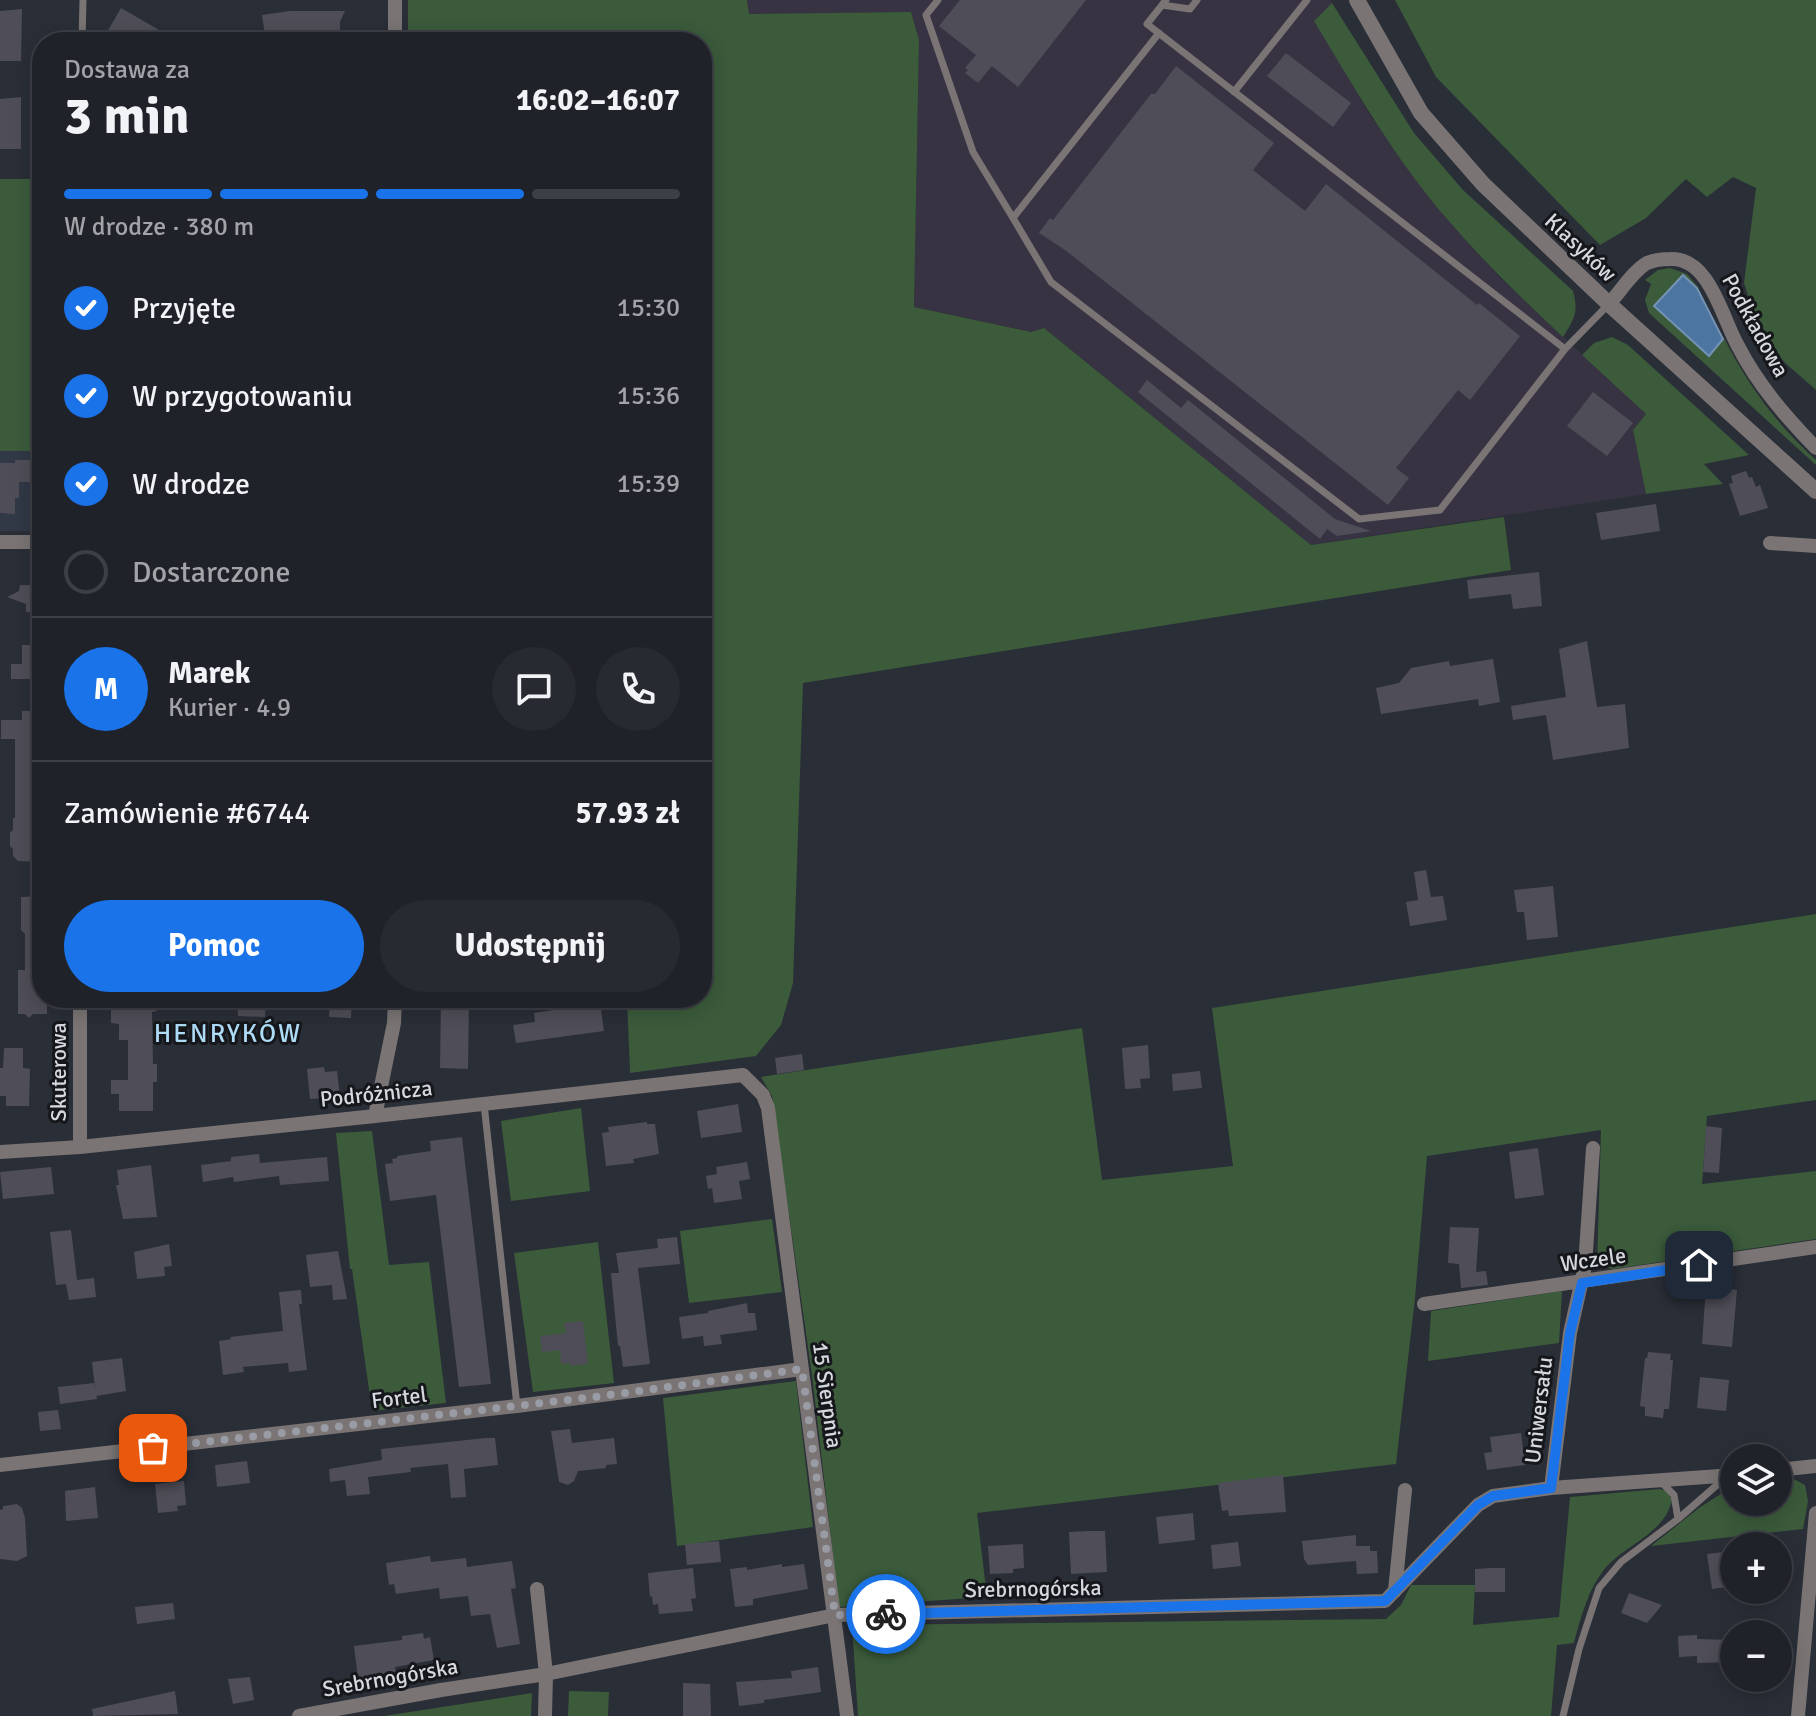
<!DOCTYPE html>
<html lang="pl">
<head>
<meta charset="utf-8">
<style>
  :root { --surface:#202229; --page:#282a31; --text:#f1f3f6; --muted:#a2a4a8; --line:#3d3f46; --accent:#1a73e8 }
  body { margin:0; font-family:Signika,sans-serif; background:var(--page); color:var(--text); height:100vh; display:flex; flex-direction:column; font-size:30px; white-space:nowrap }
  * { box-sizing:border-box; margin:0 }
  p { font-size:26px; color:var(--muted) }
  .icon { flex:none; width:44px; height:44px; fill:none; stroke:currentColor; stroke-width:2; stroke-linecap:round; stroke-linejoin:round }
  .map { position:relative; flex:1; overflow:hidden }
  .sheet { position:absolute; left:32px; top:32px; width:680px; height:976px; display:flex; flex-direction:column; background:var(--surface); border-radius:32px; box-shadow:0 4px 20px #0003,0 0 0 2px var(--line) }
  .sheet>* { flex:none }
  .buttons { position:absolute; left:1720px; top:1444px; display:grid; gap:16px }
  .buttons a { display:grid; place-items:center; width:72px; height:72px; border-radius:50%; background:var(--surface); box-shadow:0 4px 20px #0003,0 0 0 2px var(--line); font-size:40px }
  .pin { position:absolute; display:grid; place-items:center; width:68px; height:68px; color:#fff; margin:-34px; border-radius:16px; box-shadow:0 4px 12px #0006 }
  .courier { position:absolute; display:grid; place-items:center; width:80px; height:80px; margin:-40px; border:6px solid #1a73e8; border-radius:50%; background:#fff; color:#222; box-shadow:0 2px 10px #0007 }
  .summary em { font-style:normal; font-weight:800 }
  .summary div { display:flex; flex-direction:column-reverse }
  .summary { display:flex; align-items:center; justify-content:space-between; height:136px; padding:0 32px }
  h1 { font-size:52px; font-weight:800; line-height:60px }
  .bar { display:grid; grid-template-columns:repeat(4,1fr); gap:12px 8px; align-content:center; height:96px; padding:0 32px }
  .bar i { height:10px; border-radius:6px; background:var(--line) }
  .bar .on { background:var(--accent) }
  .bar p { grid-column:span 4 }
  .line { display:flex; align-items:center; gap:20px; padding:0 32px; border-top:2px solid var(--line) }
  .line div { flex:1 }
  .round { display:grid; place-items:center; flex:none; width:84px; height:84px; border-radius:42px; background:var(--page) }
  ol { padding:0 32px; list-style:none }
  li { display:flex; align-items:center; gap:24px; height:88px }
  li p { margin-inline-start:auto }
  li .icon { padding:8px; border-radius:50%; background:var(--accent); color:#fff; stroke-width:4 }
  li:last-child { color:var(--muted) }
  li i { width:44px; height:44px; border:4px solid var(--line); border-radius:50% }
  .button { display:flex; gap:16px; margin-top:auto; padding:16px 32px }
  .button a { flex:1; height:92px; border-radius:48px; background:var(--accent); color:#fff; font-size:32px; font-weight:800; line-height:92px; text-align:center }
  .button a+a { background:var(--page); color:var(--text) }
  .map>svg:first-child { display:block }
</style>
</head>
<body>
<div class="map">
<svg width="1816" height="1716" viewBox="0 0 1816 1716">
  <rect width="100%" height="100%" fill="#2a2e37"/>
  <!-- industrial -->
  <path fill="#383343" d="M747,0h583l2,3 -17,18 55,94 75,102 55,61 146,136 -13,16 13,64 -335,51 -267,-217 -13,4 -117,-25 5,-267 -8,-28 -162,2z"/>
  <!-- built -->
  <path fill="#313846" d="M0,451h42v80h-42z"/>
  <!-- green -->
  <path fill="#3b5b3b" d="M408,0h339l2,14 162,-2 8,28 -5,267 117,25 13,-4 267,217 193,-28 7,53 -708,113 -10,300 -12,42 -25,31 -126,17 -3,-75h75v-956h-294z
    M1395,0h421v390l-33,-29 -30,-49 -9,-29 12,-95 -23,-11 -26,20 -21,-18 -40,39 -46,27 -164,-168z
    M1332,3l82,130 49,57 110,101c6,21 1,29 -10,46 -41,-38 -80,-76 -116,-118 -52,-60 -92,-130 -133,-198z
    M0,179h42v272h-42z
    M1670,268l17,6 12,14 -16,-13 -28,31 54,50 15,-18c23,46 54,88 92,122v5l-167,-152 -4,-13 6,-16 -6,-4 13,-10z
    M1612,337l16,8 121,110 -45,9 19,20 -77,10 -13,-64 13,-16 -64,-59 12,-12z
    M1816,914v186l-109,16 -5,68 114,-13v68l-203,30 -16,-3 4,-136 -174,26 -12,142 -19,166 -419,49 10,84 -148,10 -27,-232 -40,-279 -11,-19 321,-49 20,152 131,-14 -21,-158z
    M581,1108l9,83 -79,10 -10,-80z
    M372,1131l17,134 40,-3 17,141 -74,8 -20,-142h-2l-14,-136z
    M772,1219l10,73 -93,11 -9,-72z
    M598,1242l16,141 -81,9 -19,-139z
    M1562,1291l-3,52 -131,18 3,-50z
    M796,1381l17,146 -136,19 -14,-148z
    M1788,1476l17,9 3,16 -5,28 -152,17 48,-38 34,-22 1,16h44v-25z
    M1660,1489l7,2 5,9c-8,34 -44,43 -66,67 -18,22 -25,50 -32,76l-17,2 -6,71h-693l-6,-91 534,-6 15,-14 10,-20h64l-2,40 86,-8 11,-120z
    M569,1691l40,1 -1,24h-40z
    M532,1693l-1,23h-147z"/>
  <!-- water -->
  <path fill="#4c75a1" stroke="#7593b3" stroke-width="2" d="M1683,275l14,13 26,51 -14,17 -55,-50z"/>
  <!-- building -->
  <path fill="#4f4e58" d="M960,0h126l-68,87 -26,-21 -14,17 -13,-10 3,-3 -3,-2 11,-13 -37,-29z
    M121,8l59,34h-73v-10z
    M22,9l-1,52h-21v-50z
    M290,11h55l-5,11v20h-74l-4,-27z
    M1286,53l65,50 -18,24 -66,-51z
    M1176,66l98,77 -21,27 52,41 21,-27 151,121 2,-2 41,33 -50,64 -12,-10 -62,78 13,10 -21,27 -323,-255 -26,-17 11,-15 3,2 98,-126h4z
    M21,97v52h-21v-50z
    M1147,380l34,28 7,-8 147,119 36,12 -34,5 -10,-7 -7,10 -182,-147z
    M1593,392l40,31 -26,33 -40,-30z
    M15,460h27v22h-23v16h-4v16l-15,-1v-50h15z
    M1746,471l3,7 3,-1 4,10 4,-2 8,23 -28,8 -11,-32 4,-1 -2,-7z
    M1656,504l4,27 -59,9 -5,-27z
    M1539,572l3,34 -29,3 -2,-15 -42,5 -2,-19z
    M20,585h22v27h-16v-8l-19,-7 12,-6z
    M1587,641l10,66 28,-3 4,44 -76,12 -7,-45 -33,5 -2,-14 55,-9 -7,-48z
    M22,645h20v34h-31v-15h11z
    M1493,659l7,43 -21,4 -1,-7 -97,15 -5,-26 23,-5 12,-15 38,-7 1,5z
    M22,711h16v9h4v142l-24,-1 -5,-5v-7l-3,-3v-13l3,-3v-12h2v-79h-14v-19h21z
    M1426,870l5,27 12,-1 4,24 -37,6 -4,-24 12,-2 -4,-28z
    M1553,886l5,51 -31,3 -3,-28h-7l-3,-22z
    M42,896v55h-3v33h3v14h5v16h-14l-4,4 -4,-4h-7v-44h7v-36l-4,-4v-33z
    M128,998h29v13l-5,1 1,52h4v18h-4v29h-34v-17h-8v-14h17v-40h-9v-16l-8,-1v-13l17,-1z
    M237,998h29l-1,19 -27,-1z
    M334,998h18l-1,20 -22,-1 1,-16h4z
    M441,998h28l-1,71 -28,-1z
    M600,1003l4,28 -88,12 -3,-18 22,-3 -1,-9z
    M1148,1045l2,33 -10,1 1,9 -16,1 -3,-41z
    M4,1048h19v20l7,1 -1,37h-23v-10h-6v-28h3z
    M802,1054l2,16 -27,4 -2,-16z
    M324,1067l1,5 12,-1 3,26 -30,2 -3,-30z
    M1200,1071l2,17 -29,3 -1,-17z
    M738,1104l4,28 -41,6 -4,-27z
    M647,1122v2h8l4,30 -26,5 1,4 -28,3 -4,-33 7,-1 -1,-5z
    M1706,1126l16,2 -3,45 -16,-1z
    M462,1137l29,247 -32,3 -23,-192 -46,6 -5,-37 8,-1 -1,-4 5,-1v-2l34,-5 -1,-10z
    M1538,1148l6,47 -29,4 -6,-47z
    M259,1154l1,9 67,-6 2,24 -49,4 -1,-9 -45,6 -1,-5 -30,5 -2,-17 30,-4v-4z
    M747,1162l3,17 -11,2 3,18 -28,4 -2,-15 -4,1 -2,-13 11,-2 -1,-7z
    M151,1165l6,52 -34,2 -7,-34h3l-2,-15z
    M51,1167l3,27 -51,5 -3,-27z
    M1450,1227l29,1 -3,44 10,-1 2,14 -27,3 -2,-24 -11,-1z
    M71,1230l6,50 17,-2 2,19 -27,3 -3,-16 -10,1 -6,-53z
    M677,1237l3,27 -42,4 12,96 -27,3 -3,-21h-2l-7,-73h8l-3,-20 42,-5 -1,-9z
    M169,1244l3,22 -8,1 1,9 -28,3 -3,-27z
    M338,1251l9,48 -14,1 -1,-15 -22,2 -4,-32z
    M1706,1286l31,4 -5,57 -30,-3z
    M301,1290l1,14h-3l8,66 -18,2 -1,-9 -45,4 1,5 -21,3 -4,-34 12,-2 -1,-2 53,-6 -4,-39z
    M747,1303l1,10h7l2,17 -37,5 2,9 -18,2 -1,-10 -21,3 -3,-22 29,-4v-2z
    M583,1321l5,43 -18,2v-3l-9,1 -1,-14 -18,2 -2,-16 26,-3 -2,-10z
    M1648,1352l23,2 -1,6h3l-4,49h-5l-1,9 -18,-2v-9l-5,-1 5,-48h2z
    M122,1358l4,33 -30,5 -4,-34z
    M1700,1377l29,3 -3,31 -29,-3z
    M94,1383l3,16 -37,5 -2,-17z
    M58,1410l3,19 -21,2 -2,-19z
    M570,1429l2,14 42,-5 3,26 -11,1v3l-28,3 -4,10 -6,4 -9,-3 -8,-51z
    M1521,1433l4,32 -38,5 -3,-17 8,-1 -2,-15z
    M486,1438h9l3,27 -34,4 2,28 -15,1 -3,-34 -38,4 1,4 -43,5 2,17 -23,2 -2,-16 -15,2 -1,-13 53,-9 -1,-11z
    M247,1461l3,22 -33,4 -2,-22z
    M1283,1475l3,37 -57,4 -1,-6 -6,1 -4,-28z
    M184,1481l2,24 -9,1 1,5 -20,2 -3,-29z
    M95,1487l3,31 -32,3 -1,-30z
    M17,1504l5,4 3,10 2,38 -10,5 -17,-2v-49l3,-1v-3z
    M1193,1513l2,27 -36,4 -3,-27z
    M1087,1531h18l2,41 -36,2 -2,-42z
    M1356,1535v11h14v5h7l1,22 -21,1 -1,-13 -48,4 -4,-6 -2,-18z
    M719,1541l2,21 -34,3 -2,-21z
    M1238,1542l3,24 -28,3 -2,-24z
    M1023,1544l1,24 -11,1v4l-23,1 -2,-28z
    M1732,1551l2,35 -22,3 -5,-35z
    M430,1556l1,6 35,-4 1,9 45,-6 4,27 -5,1 9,55 -23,4 -7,-34 -19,2 -3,-20 -28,3 -1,-11 -43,6 -2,-10 -5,1 -3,-22z
    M782,1564v3l22,-3 4,25 -55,10v6l-18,2 -5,-38 17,-2v3z
    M693,1568l3,30 -5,1 2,12 -34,3 -1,-10 -5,1 -1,-9 -2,1 -2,-24z
    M1492,1568h13v24h-30v-23z
    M1629,1593l33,12 -15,18 -26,-10z
    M173,1603l2,16 -38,5 -2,-17z
    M423,1633l1,6 6,-2 4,23 -39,7 1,6 -38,6 -4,-33 48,-6v-4z
    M1697,1635v4l37,1v22l-37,1v-7l-18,1 -1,-21z
    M818,1667l3,25 -57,8v3l-25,3 -3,-24 56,-4 -1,-7z
    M250,1677l4,23 -21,4 -5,-25z
    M683,1683l27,1 1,32h-28z
    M175,1691l3,23 -85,2 -1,-7z"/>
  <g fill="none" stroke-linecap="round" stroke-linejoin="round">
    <!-- service -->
    <path stroke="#7a7474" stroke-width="7" d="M938,0l-12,15 47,137 40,66
      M1166,0l-19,24 418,325 43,-44
      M1162,5l28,4 7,-9
      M1159,33l-146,185 38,64 308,237 81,-9 125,-161
      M82,42l1,-42
      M1234,92l73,-92
      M484,1104l33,302
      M1678,1519l47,-41
      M1563,1716l16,-67 20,-61 22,-26 57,-43 -4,-24 -13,-13"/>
    <!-- minor -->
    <path stroke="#7a7474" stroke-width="14" d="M395,0v42
      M1609,304c11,-12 24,-33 38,-41 7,-3 16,-4 24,-4 39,-1 51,59 67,87 20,39 48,71 78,102
      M0,542h42
      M1770,543l46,3
      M375,1116l19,-93 1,-25
      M80,1147v-149
      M0,1152l80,-5 295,-31 368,-41 20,20 5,13 79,608
      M1424,1304l392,-57
      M0,1465l517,-59 285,-37
      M1778,1470l38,-4
      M1551,1488l19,-155 15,-67 8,-118
      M537,1589l9,85 -1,42
      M1395,1591l10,-101
      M299,1716l142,-26 105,-16 289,-59 550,-14 93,-96 15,-9 58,-8 183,-13
      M1798,1716l18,-203"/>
    <!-- tertiary -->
    <path stroke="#7a7474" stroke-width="16" d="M1357,0l64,113 62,71 126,120 207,187"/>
  </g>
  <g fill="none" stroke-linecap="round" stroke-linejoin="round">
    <!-- done -->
    <path stroke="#999ca4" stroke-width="8" stroke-dasharray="0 14.4" d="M153,1448l449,-52 200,-27 33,246 51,-1"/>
    <!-- route -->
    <path stroke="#1a73e8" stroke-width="10" d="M886,1614l499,-13 93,-96 15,-9 58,-8 19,-155 12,-50 117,-18"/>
  </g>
  <g text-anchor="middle" stroke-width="6" stroke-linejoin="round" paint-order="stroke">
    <!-- street labels -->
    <g font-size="22" fill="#d5d8de" stroke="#15171b">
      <text transform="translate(1581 247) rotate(43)" y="8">Klasyków</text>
      <text transform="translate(1756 325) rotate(61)" y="8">Podkładowa</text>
      <text transform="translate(58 1072) rotate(-90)" y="8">Skuterowa</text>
      <text transform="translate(376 1093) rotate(-6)" y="8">Podróżnicza</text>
      <text transform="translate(1593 1259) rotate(-8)" y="8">Wczele</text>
      <text transform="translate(828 1395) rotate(82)" y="8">15 Sierpnia</text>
      <text transform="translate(399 1397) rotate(-7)" y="8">Fortel</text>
      <text transform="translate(1538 1410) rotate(-83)" y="8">Uniwersału</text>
      <text transform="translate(1033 1588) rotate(-1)" y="8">Srebrnogórska</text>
      <text transform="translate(390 1677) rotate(-10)" y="8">Srebrnogórska</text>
    </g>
    <!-- quarter labels -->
    <g font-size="26" letter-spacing="2" fill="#aedbf6" stroke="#15171b">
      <text x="228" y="1042">HENRYKÓW</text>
    </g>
  </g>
</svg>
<div class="buttons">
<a><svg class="icon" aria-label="layers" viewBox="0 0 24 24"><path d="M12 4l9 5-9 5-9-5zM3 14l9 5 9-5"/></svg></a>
<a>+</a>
<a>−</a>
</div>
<div class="pin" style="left:153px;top:1448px;background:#ea580c"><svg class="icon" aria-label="bag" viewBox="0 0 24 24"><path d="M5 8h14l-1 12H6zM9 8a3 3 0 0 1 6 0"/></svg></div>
<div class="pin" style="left:1699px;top:1265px;background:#1f2937"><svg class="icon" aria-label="home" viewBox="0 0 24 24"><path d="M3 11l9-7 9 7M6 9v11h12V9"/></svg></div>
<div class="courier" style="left:886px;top:1614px"><svg class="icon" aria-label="bike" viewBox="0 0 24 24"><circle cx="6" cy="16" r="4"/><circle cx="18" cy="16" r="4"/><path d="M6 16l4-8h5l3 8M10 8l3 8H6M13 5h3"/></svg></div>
<section class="sheet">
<div class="summary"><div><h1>3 min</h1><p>Dostawa za</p></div><em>16:02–16:07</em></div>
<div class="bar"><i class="on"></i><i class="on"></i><i class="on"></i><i></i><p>W drodze · 380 m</p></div>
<ol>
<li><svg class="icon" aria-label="check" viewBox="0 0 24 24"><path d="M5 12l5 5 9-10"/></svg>Przyjęte<p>15:30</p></li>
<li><svg class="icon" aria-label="check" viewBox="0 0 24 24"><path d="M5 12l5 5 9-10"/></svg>W przygotowaniu<p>15:36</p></li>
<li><svg class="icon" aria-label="check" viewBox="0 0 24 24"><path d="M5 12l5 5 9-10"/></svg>W drodze<p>15:39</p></li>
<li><i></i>Dostarczone</li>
</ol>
<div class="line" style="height:144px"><b class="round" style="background:var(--accent);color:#fff">M</b><div><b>Marek</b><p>Kurier · 4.9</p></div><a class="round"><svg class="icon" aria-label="chat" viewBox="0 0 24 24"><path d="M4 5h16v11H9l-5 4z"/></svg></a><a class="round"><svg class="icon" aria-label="phone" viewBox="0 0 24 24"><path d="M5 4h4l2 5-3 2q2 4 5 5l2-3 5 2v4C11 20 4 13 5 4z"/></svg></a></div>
<div class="line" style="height:104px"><div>Zamówienie #6744</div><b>57.93 zł</b></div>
<div class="button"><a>Pomoc</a><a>Udostępnij</a></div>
</section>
</div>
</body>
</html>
